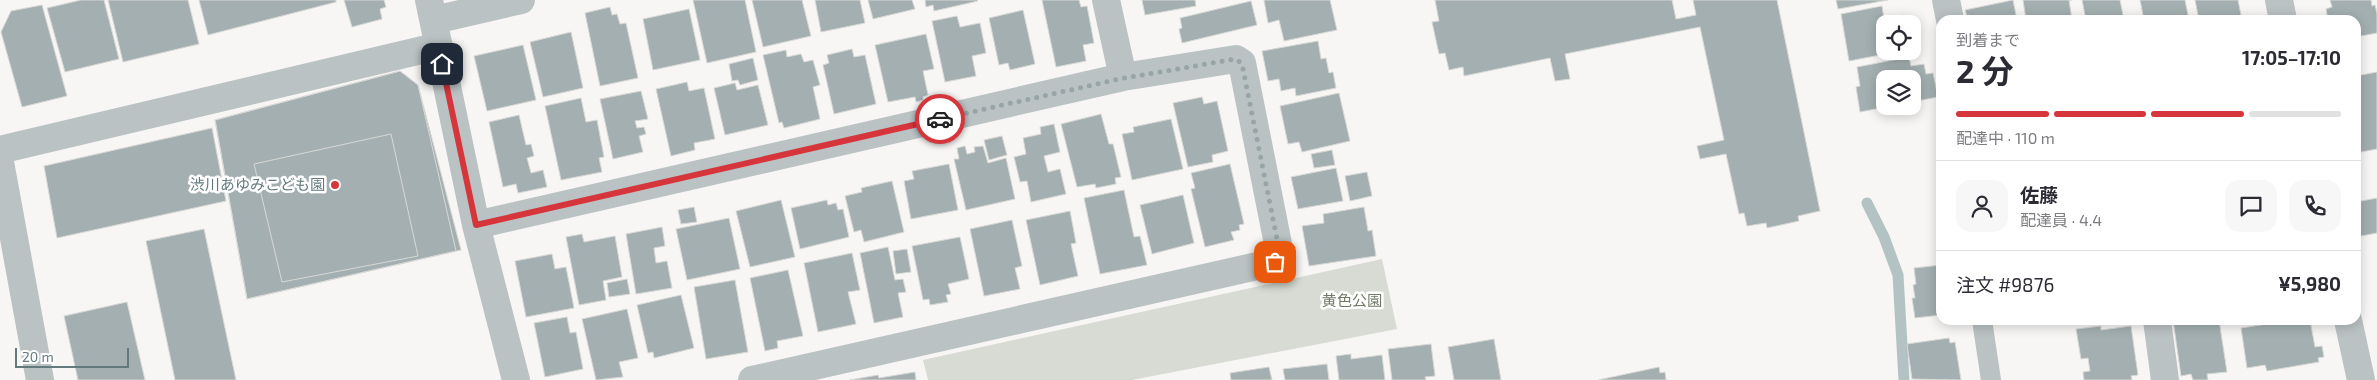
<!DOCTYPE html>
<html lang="ja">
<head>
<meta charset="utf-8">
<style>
  :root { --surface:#fff; --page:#f7f7f7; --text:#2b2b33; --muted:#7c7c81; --line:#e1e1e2; --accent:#d5353b }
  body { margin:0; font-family:"Exo 2","Noto Sans JP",sans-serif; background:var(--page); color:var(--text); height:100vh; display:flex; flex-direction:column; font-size:19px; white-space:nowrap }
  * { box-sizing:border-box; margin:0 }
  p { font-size:16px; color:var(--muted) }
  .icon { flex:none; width:28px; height:28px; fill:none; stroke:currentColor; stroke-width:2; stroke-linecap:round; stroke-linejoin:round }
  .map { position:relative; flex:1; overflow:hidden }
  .drawer { position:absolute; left:1936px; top:15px; width:425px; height:310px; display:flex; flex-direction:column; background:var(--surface); border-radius:15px; box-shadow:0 2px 12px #0003 }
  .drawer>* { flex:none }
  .fabs { position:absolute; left:1876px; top:15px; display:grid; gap:10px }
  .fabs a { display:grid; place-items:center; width:45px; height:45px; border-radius:10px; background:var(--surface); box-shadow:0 2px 12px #0003; font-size:25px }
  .scale { position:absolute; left:15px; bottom:12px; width:114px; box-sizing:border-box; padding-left:5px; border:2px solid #64797c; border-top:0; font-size:14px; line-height:18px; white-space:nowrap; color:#64797c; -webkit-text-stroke:4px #fff; paint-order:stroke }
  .pin { position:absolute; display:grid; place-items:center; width:42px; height:42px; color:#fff; margin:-21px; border-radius:10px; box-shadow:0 2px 8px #0006 }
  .courier { position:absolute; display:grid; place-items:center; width:50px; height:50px; margin:-25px; border:4px solid #d5353b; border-radius:50%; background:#fff; color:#222; box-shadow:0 1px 6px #0007 }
  .head em { font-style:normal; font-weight:700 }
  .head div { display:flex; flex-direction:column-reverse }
  .head { display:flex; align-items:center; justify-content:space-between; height:85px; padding:0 20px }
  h1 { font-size:32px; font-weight:700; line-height:38px }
  .bar { display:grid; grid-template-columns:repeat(4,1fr); gap:8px 5px; align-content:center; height:60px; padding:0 20px }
  .bar i { height:6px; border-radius:4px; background:var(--line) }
  .bar .current { background:var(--accent) }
  .bar p { grid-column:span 4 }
  .line { display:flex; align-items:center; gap:12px; padding:0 20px; border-top:1px solid var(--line) }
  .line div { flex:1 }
  .round { display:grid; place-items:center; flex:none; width:52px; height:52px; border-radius:15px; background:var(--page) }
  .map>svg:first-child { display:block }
</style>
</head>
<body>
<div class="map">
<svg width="2377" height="380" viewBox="0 0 2377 380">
  <rect width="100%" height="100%" fill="#f7f6f4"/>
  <!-- green -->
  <path fill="#d8dbd3" d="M1382,259l15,70 -265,51h-204l-5,-20z"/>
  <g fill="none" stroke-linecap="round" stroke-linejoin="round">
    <!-- stream -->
    <path stroke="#b3c3c3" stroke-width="11" d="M1867,203l17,34 14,38 6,105"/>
  </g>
  <!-- building -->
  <path fill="#a3afb0" stroke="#d8d8d6" d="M81,0h23l15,59 -54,13 -18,-64z
    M108,0h80l11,44 -76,18z
    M199,0h137v2l-128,33z
    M344,0h40l2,7 -6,2 2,10 -30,8z
    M693,0h52l11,52 -49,11z
    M752,0h50l9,36 -48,11z
    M815,0h45l5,23 -44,9z
    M868,0h44l3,9 -42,10z
    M925,0h52l1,1 -44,10 -1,-6 -7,2z
    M1042,0h37l2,7 6,-1 7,37 -11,2 3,16 -30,6z
    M1142,0h53l1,6 -51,9z
    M1264,0h66l7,30 -53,11 -5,-21 -11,3z
    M1435,0h237l4,19 20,-4 -3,-15h84l43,211 -22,5 1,5 -32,7 -1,-5 -19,3 -3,-13 -5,1 -13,-60 -26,5 -3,-13 27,-6 -24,-113 -135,27 5,25 -15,2 -5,-23 -86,18 -1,-9 -14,3 -4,-17 -6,1 -7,-32 7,-1z
    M1836,0h52l-50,9z
    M2013,0l4,20h-49l-3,-10z
    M2023,0h49h-3l3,20h-46z
    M2082,0h38l4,20h-38z
    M2140,0h45l4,20h-45z
    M2195,0h43l4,20h-43z
    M2330,0h41l1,6 3,-1 2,9v19l-21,4v-17h-28l-2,-11 6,-2z
    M1251,1l6,24 -75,18 -3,-14 3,-1 -2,-10z
    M42,5l25,91 -45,11 -21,-75 10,-21z
    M1882,6l2,13 20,-4 1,9h-20v27h16l-52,10 -8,-47z
    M610,7l2,8 5,-1 3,10 6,-1 12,55 -38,8 -15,-73z
    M689,9l11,51 -47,10 -10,-51z
    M1023,10l12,54 -25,6 -2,-7 -9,2 -10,-47z
    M957,16l3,11 20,-4 6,30 -14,3 4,20 -31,6 -13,-61z
    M571,32l12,56 -40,9 -13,-55z
    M926,34l8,35 -11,2 5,24 -5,2v3l-7,2 -1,-5 -27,5 -13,-57z
    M1318,41l3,18 5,-1 3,15 4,-1 3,16 -40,8 -1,-8 -14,3 -2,-12 -11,2 -6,-30z
    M523,45l13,55 -49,11 -13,-55z
    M852,49l2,8 11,-2 11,49 -42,10 -11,-49 6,-2 -2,-8z
    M786,50l1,7 14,-3 3,8 9,-2 7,25 -7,2 7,32 -36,9 -2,-6 -3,1 -16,-68z
    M1909,57l2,9 13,-2 2,10 7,-1 5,24 -26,5v-23h-27v27h6l-31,6 -4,-25 4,-1 -3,-19z
    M753,58l5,22 -18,5 -2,-5 -6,1 -3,-17z
    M400,71l18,14 38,166 -209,48 -32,-179z
    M400,71l18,14 43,165 -214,49 -32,-179z
    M2377,72v77l-21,4v-77z
    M687,82l2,9 15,-3 11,51 -21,4 1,7 -24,6 -15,-67z
    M735,83l2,7 21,-5 10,40 -43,10 -11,-47z
    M641,91l7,28 -13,2 2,7 7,-1 2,7 -7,2 4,16 -30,7 -13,-60z
    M1339,93l11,48 -48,11 -3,-10 -11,2 -8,-38z
    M1202,97l2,7 13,-3 11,50 -16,4 1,7 -25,5 -15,-64z
    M581,98l5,24 11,-2 7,37 -5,1 3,14 -41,8 -16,-74z
    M1101,114l8,30h4l8,33 -6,1 1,6 -20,4 -1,-4 -18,3 -16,-63z
    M519,115l7,30 5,-1 3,12 -7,2 4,15 12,-3 4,17 -29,6 -2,-9 -13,3 -14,-65z
    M1171,119l12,50 -51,11 -10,-46 12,-2 -1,-5z
    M1054,124l6,28 -16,4 4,16 12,-3 6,25 -35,8 -4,-21 -7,1 -6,-25 12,-3 -3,-16 18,-4 -1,-7z
    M212,128l14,73 -169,37 -13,-72z
    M391,134l27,122 -136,26 -28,-118z
    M1002,136l5,19 -18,5 -5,-20z
    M965,146l2,8 8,-2 -1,-5 9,-1 5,17 18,-5 9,41 -49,11 -12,-51h5l-2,-11z
    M1332,150l3,15 -21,3 -3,-14z
    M949,164l9,46 -47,9 -7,-38 10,-2 -2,-8z
    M1230,164l14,60 -5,1 1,5 -9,2 3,8 -29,7 -14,-58 4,-1 -4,-15z
    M1336,168l7,33 -45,8 -7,-32z
    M1367,172l5,24 -22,5 -5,-25z
    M892,181l12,51 -40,10 -3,-12 -7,2 -9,-36 17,-4 -1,-4z
    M1124,190l10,47 6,-1 7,29 -47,9 -16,-76z
    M1183,195l11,48 -42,11 -12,-49z
    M2377,198v35l-21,4v-35z
    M781,200l14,57 -45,10 -14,-56z
    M827,200l1,5 8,-2 2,7 5,-1 6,28 -49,12 -9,-41z
    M694,207l3,15 -16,2 -3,-14z
    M1364,207l4,24 4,-1 4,26 -67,10 -7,-40 22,-3 -1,-9z
    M1070,211l6,32 -5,1 7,32 -38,9 -14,-65z
    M729,218l11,51 -53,11 -11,-51z
    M1012,220l10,46 -7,2 5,21 -36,7 -14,-67z
    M662,227l3,19 -11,2 2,15 11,-2 5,27 -36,6 -10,-60z
    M204,229l32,151h-61l-29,-139z
    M582,234l2,8 31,-6 7,41 -19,4 3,19 -27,5 -13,-68z
    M960,237l9,42 -21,5 3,10 -5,1 2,7 -18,3 -1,-6 -6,1 -11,-54z
    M888,247l7,33 8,-1 3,13 -8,1 5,24 -29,6 -14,-70z
    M907,249l4,23 -15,2 -3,-23z
    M852,253l8,37 -12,2 8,32 -38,8 -14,-69z
    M552,254l3,15 11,-2 8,41 -48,9 -11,-56z
    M1941,265v50l-26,3 -3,-20h3l-2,-13 3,-1 -2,-16z
    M788,270l15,66 -26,5 1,7 -13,3 -15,-73z
    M627,279l3,15 -21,3 -2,-14z
    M735,280l13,72 -42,7 -12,-72z
    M681,295l13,53 -40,10 -1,-6 -5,1 -11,-48z
    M127,302l18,78h-67l-14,-64z
    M627,309l11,49 -19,4 4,15 -27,3 -14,-61z
    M567,317l3,16 6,-1 7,37 -38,8 -11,-54z
    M2173,320h46l8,52 -20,2 1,6h-15l-2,-6 -10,2z
    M2293,320h17l5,27 7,-1 2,11 -6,1 1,4 -52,9 -2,-6 -18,3 -6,-40z
    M2101,326v4l30,-4 7,49 -7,1 1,4h-48l-1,-8 7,-1 -2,-13 -7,1 -5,-30z
    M1949,338l1,5 5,-1 6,38 -49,-1 -5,-35z
    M1494,339l7,41h-47l-6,-33z
    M1431,344l4,32 -10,1 1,3h-34l-4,-31z
    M1351,354v5l31,-4 3,25h-46l-3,-24z
    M1327,364l2,16h-44l-2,-11z
    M1269,367l3,13h-41l-1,-7z
    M1659,367l1,6 5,-1 1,8h-68z
    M915,372l1,8h-66l28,-5 1,3z"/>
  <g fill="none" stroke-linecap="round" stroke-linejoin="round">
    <!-- service -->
    <path stroke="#bbc2c3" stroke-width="20" d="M1982,320l9,60"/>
    <!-- minor -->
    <path stroke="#bbc2c3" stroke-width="28" d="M429,0l47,225 40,155
      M1946,0l4,20
      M2279,0l4,20
      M434,20l87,-20
      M0,150l439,-104
      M476,225l647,-148
      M2157,320l8,60
      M2348,320l13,60
      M752,380l523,-118 5,-8 -38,-191 -6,-4 -113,18 -17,-77"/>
    <!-- tertiary -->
    <path stroke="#bbc2c3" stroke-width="28" d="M0,162l40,218"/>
  </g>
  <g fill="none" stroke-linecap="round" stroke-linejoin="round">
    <!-- done -->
    <path stroke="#97a5a6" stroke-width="5" stroke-dasharray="0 9" d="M940,119l184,-41 112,-19 6,5 38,190 -5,8"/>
    <!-- route -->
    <path stroke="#d5353b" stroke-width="6" d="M442,64l34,161 464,-106"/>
  </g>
  <!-- markers -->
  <circle fill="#d5353b" stroke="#fff" stroke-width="2" cx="335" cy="185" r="5"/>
  <g text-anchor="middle" stroke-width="5" stroke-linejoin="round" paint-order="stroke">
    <!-- poi labels -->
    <g font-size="15" fill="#64797c" stroke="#fff" text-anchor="end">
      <text x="325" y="190">渋川あゆみこども園</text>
    </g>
    <!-- park labels -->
    <g font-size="15" fill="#707a66" stroke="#fff">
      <text x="1352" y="306">黄色公園</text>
    </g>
  </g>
</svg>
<div class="fabs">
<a><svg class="icon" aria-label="locate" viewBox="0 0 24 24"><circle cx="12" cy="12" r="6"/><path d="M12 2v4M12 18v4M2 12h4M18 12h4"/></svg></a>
<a><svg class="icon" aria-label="layers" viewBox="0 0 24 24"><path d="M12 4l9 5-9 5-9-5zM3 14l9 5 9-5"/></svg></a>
</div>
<div class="scale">20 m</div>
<div class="pin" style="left:1275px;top:262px;background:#ea580c"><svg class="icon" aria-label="bag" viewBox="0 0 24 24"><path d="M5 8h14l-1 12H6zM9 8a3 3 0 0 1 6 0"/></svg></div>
<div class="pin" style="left:442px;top:64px;background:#1f2937"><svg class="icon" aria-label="home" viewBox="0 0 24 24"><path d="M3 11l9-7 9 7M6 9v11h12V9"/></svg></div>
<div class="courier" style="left:940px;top:119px"><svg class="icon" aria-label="car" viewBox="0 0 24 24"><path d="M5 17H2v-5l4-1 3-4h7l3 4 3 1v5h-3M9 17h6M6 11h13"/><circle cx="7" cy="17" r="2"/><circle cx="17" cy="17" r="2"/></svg></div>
<section class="drawer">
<div class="head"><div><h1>2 分</h1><p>到着まで</p></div><em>17:05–17:10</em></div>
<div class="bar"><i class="current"></i><i class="current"></i><i class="current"></i><i></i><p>配達中 · 110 m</p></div>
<div class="line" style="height:90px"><a class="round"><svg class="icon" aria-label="person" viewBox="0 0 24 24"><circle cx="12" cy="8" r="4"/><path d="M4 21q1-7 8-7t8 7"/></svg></a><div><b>佐藤</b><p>配達員 · 4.4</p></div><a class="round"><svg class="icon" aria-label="chat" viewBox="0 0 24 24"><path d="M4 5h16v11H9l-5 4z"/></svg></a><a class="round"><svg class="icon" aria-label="phone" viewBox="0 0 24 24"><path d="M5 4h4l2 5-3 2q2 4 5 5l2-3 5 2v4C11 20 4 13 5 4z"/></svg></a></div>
<div class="line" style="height:65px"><div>注文 #9876</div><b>¥5,980</b></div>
</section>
</div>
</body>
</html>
